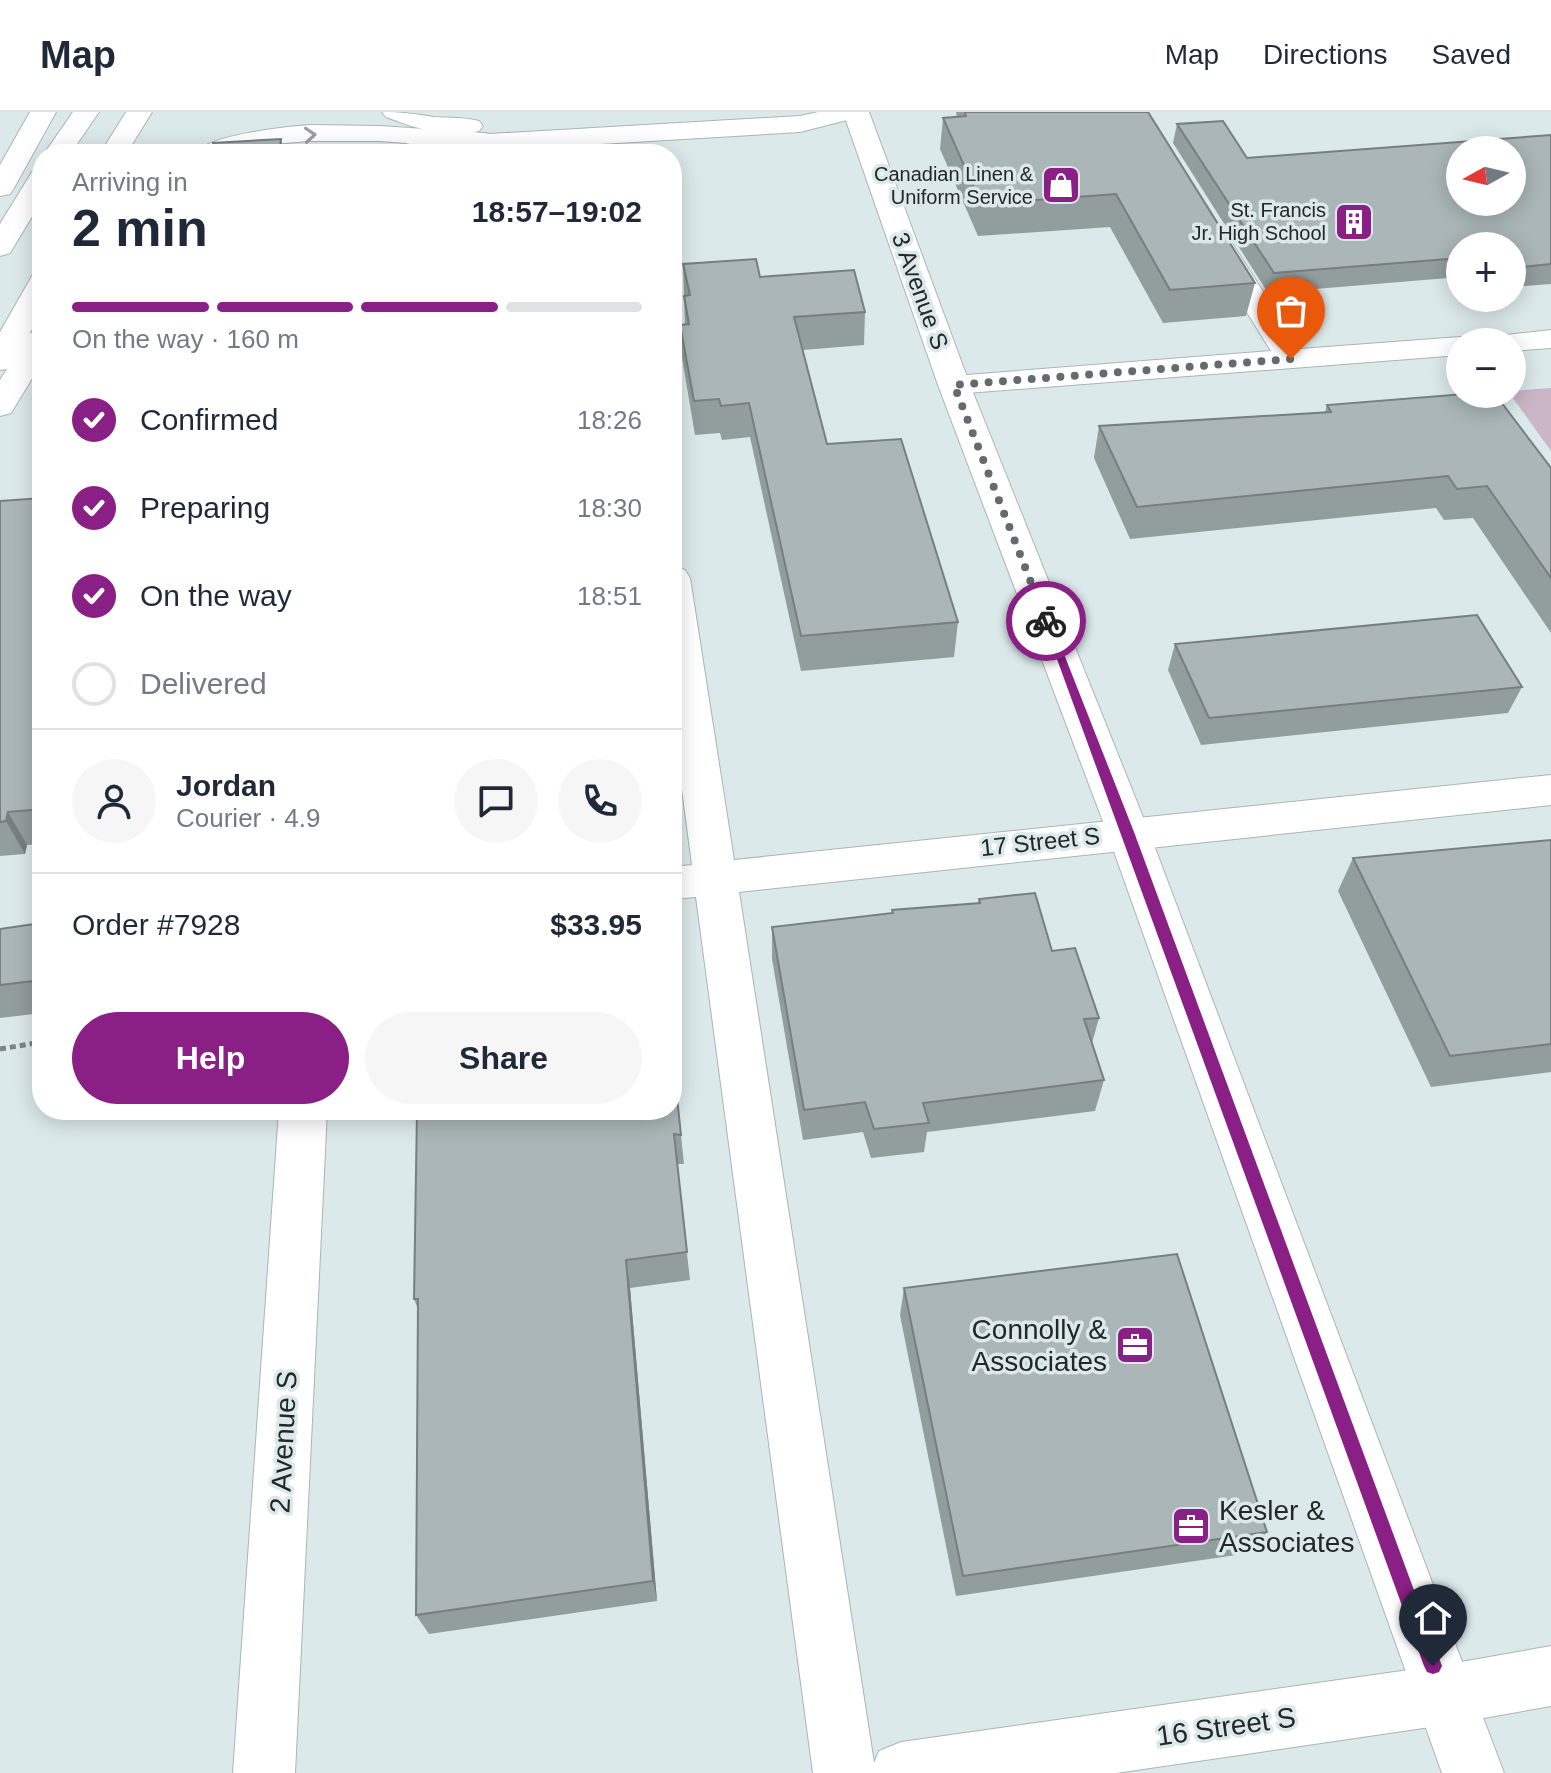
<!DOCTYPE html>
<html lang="en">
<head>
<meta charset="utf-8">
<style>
  :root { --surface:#fff; --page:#f6f6f7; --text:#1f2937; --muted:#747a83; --line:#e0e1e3; --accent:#8a1f85 }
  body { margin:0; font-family:Helvetica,sans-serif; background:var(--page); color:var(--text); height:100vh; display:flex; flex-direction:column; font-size:30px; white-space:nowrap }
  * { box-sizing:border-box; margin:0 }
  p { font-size:26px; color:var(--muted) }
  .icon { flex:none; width:44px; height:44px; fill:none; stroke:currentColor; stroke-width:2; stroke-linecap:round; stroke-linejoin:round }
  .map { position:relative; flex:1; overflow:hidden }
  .sheet { position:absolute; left:32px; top:32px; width:650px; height:976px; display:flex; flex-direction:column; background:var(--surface); border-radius:32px; box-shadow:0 4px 20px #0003 }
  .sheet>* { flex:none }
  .needle { width:52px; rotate:262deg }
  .buttons { position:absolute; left:1446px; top:24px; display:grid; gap:16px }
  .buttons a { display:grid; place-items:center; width:80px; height:80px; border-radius:50%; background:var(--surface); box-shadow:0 4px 20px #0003; font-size:40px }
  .pin { position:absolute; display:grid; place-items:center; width:68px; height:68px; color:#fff; margin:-82px -34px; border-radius:50% 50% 50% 0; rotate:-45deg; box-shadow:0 0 8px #0007 }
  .pin .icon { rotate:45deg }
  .courier { position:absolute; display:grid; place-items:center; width:80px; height:80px; margin:-40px; border:6px solid #8a1f85; border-radius:50%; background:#fff; color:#222; box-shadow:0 2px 10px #0007 }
  .headline em { font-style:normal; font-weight:600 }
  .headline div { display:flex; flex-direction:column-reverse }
  .headline { display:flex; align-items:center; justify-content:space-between; height:136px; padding:0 40px }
  h1 { font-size:52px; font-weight:600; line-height:60px }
  .bar { display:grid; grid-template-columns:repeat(4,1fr); gap:12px 8px; align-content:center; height:96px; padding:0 40px }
  .bar i { height:10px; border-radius:6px; background:var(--line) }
  .bar .current { background:var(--accent) }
  .bar p { grid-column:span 4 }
  .line { display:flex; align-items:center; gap:20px; padding:0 40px; border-top:2px solid var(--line) }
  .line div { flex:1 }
  .round { display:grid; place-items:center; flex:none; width:84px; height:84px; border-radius:42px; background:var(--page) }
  ol { padding:0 40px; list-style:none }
  li { display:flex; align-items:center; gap:24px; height:88px }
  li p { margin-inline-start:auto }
  li .icon { padding:8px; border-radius:50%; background:var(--accent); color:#fff; stroke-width:4 }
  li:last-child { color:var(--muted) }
  li i { width:44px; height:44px; border:4px solid var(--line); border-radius:50% }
  .button { display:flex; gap:16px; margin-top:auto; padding:16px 40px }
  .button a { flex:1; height:92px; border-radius:48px; background:var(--accent); color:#fff; font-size:32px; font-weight:600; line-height:92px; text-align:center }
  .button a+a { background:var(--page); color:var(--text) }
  header { display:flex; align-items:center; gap:48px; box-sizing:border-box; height:112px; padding:0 40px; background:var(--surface); border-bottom:2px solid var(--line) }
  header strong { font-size:38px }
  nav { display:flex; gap:44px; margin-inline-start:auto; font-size:28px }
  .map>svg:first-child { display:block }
</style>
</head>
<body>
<header>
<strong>Map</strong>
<nav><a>Map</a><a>Directions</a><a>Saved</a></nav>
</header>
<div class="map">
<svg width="1551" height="1661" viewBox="0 0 1551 1661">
  <rect width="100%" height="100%" fill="#dce9ea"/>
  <!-- green -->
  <path fill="#cbb6c8" d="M1551,276v63l-41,-57 2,-3z"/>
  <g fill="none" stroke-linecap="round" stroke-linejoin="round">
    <!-- minor casing -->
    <g stroke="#a9b5b6" stroke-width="2">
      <path id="minor" d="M382,0c19,0 34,2 52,5 15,1 30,0 45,4l4,5 -4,5c-32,8 -64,-3 -93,-14z
        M818,0h45l-4,5 -59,15 -367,22h-50l4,-6 51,-11 362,-21z
        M1220,125l10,3 70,109 160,-12 13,5h-13v13l-506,39 -11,-2 -5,-7 5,-7 11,-2 317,-25 -65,-105 4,-6z
        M1551,218v18l-39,3v-9h-19l4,-6z
        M672,454l13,4 5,8 44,282 817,-85v30l-812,87 135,871 5,-12 22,-9 543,-77 107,-19v60l-107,19 -328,48h-303l-117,-876 -24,2v-32l20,-2 -20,-152z
        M279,998h48l-32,663h-62z"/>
    </g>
    <!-- major casing -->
    <g stroke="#a9b5b6" stroke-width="2">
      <path id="major" d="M843,0h26l101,273 179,447 355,941h-62l-335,-941 -169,-447z"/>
    </g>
    <!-- highway casing -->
    <g stroke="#a9b5b6" stroke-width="2">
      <path id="highway" d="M30,0h26l-42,76 -4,6 -10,2v-31z
        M73,0h26l-29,42h-26z
        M126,0h26l-26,42h-26z
        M309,13l71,1 105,7 9,2 4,6 -4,6 -9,2 -105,-8h-71l-35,3 -41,10h-39c13,-19 91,-27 115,-29z
        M42,58v30l-32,53 -10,3v-32l32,-52z
        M42,161v37l-12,23 12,-2v31l-31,51 -11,3v-36l7,-11 -7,1v-38l32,-56z"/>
    </g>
    <!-- path -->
    <path stroke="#7c8485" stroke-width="5" stroke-dasharray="6 4" stroke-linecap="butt" d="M0,937l42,-7"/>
    <!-- minor -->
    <use href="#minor" fill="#fff" fill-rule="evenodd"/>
    <!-- major -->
    <use href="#major" fill="#fff" fill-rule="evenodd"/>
    <!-- highway -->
    <use href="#highway" fill="#fff" fill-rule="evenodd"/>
  </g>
  <!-- wall -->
  <path fill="#929d9d" d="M956,0h192l107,171 -9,33 -83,7 -53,-96 -132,9 -38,-87 3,-31 14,-1z
    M1177,12l70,34 304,-23v149l-39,3v-41h-52v31l-192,16 -95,-150z
    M683,152l77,13 105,35 -1,33 -61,5 24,94 131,178 -4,35 -153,14 -51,-234 -28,3 -2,-7 -25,2 -13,-77 -2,-33h5z
    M1327,293l224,63v165l-78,-115 -29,2 -8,-12 -306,31 -36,-81 5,-32 226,-14z
    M42,386v346l-15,1 -2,9 -25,2v-355z
    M1175,532l347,43 -14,26 -307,32 -33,-75z
    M1551,728v232l-120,15 -93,-196 15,-33z
    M979,787l73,52 47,67 -7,25 12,37 -9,31 -168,21 -3,20 -53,6 -8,-26 -60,8 -31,-181v-32l120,-14v-3l86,-7z
    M42,811v90l-42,5v-89z
    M672,938l12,114h-7l13,116 -60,8 27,313 -228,33 -13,-19 2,-306 -4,-10z
    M904,1176l363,244 -17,21 -294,43 -56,-281z"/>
  <!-- shaded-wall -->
  <path fill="#777f80" d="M281,27l3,15h-5z
    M8,700l19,33 -2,9 -19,-33z
    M626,1148l4,28 27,313 -4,-20z"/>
  <!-- building -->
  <path fill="#aab6b7" stroke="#777f80" stroke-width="2" fill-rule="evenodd" d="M965,0h183l107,171 -85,7 -54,-96 -135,10 -38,-86 23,-2z
    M1223,9l24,37 304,-23v129l-39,4v-22h-52v12l-186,15 -97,-149zM1460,38h52v52h-52z
    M281,27l-2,15h-68l2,-11z
    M538,36v6h-43l-1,-3z
    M756,147l4,18 94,-7 11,42 -71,5 33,127 74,-5 57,183 -157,14 -52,-233 -28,3 -2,-7 -25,2 -14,-76 9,-1 -5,-28 6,-1 -7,-31z
    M1465,282h30l56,74v110l-64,-92 -30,3 -9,-13 -311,31 -38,-81 232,-14 -4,-7z
    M42,386v311l-34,3 -2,9 -6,1v-321z
    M1477,503l45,72 -313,31 -34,-74z
    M1551,728v204l-101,12 -97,-198z
    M1035,781l17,58 23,-3 24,70 -15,1 20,61 -181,23 6,20 -55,6 -9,-27 -61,8 -32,-183 121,-14 -1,-3 88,-7 -1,-4z
    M42,811v57l-42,5v-56z
    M672,938l9,85 -7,-1 13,118 -61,8 27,321 -237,34 2,-316h-4l3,-189h255z
    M1177,1142l90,278 -304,44 -59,-288z"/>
  <!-- one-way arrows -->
  <defs><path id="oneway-chevron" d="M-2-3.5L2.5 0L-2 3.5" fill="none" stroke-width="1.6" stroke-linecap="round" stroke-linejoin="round" transform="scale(2)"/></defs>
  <use stroke="#9c9e9e" href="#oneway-chevron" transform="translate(310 23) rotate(-4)"/>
  <!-- route -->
  <path fill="#8a1f85" d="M1042,506l9,3 83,211 308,834 -3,6 -6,2 -6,-2 -3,-6z"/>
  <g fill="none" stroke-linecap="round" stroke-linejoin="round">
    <!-- done -->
    <path stroke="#646b6c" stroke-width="8" stroke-dasharray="0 14.4" d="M1046,509l-92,-236 337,-26"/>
  </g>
  <!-- icons -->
  <defs>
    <g id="shop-square" transform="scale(2)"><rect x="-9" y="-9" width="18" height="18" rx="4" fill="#8a1f85" stroke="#dce9ea"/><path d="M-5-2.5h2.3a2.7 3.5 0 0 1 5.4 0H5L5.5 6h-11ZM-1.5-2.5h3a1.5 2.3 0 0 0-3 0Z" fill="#fff"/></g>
    <g id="building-square" transform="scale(2)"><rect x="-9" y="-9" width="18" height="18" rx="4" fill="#8a1f85" stroke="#dce9ea"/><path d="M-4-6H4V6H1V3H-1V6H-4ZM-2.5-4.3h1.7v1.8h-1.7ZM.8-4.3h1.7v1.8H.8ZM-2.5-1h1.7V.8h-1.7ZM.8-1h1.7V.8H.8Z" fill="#fff"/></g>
    <g id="office-square" transform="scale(2)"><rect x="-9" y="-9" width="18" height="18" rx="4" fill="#8a1f85" stroke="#dce9ea"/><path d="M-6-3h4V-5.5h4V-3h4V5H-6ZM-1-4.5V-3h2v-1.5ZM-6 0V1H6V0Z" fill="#fff"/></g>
  </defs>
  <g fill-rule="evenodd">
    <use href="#shop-square" x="1061" y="73"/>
    <use href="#building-square" x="1354" y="110"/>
    <use href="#office-square" x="1135" y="1233"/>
    <use href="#office-square" x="1191" y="1414"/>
  </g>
  <g text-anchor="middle" stroke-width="7" stroke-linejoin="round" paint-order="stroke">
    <!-- far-poi labels -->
    <g font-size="20" fill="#232728" stroke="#dce9ea" text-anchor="end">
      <text x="1033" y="69">Canadian Linen &amp;<tspan x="1033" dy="23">Uniform Service</tspan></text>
      <text x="1326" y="105">St. Francis<tspan x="1326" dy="23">Jr. High School</tspan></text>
    </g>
    <!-- street labels -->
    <g font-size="24" fill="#232728" stroke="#dce9ea">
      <text transform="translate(920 179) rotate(70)" y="8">3 Avenue S</text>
      <text transform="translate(1040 730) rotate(-6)" y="8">17 Street S</text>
    </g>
    <!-- near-poi labels -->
    <g font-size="28" fill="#232728" stroke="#dce9ea" text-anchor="end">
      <text x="1107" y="1227">Connolly &amp;<tspan x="1107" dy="32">Associates</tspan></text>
      <text x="1219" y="1408" text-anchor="start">Kesler &amp;<tspan x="1219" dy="32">Associates</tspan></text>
    </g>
    <!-- near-street labels -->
    <g font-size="28" fill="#232728" stroke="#dce9ea">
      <text transform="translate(283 1330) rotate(-87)" y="10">2 Avenue S</text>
      <text transform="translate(1226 1614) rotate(-8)" y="10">16 Street S</text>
    </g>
  </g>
</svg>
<div class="buttons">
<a><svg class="needle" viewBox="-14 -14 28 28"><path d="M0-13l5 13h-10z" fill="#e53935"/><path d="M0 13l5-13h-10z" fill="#747a83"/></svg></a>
<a>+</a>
<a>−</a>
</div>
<div class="pin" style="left:1291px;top:247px;background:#ea580c"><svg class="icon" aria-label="bag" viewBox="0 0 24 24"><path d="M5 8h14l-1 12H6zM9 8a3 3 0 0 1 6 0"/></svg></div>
<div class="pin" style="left:1433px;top:1554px;background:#1f2937"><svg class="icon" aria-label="home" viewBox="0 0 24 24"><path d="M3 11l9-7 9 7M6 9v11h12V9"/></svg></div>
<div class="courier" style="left:1046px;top:509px"><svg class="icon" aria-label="bike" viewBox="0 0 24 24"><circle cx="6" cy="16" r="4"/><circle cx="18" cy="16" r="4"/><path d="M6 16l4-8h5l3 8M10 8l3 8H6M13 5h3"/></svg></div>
<section class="sheet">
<div class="headline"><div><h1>2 min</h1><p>Arriving in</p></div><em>18:57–19:02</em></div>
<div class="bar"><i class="current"></i><i class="current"></i><i class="current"></i><i></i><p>On the way · 160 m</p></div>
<ol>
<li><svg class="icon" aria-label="check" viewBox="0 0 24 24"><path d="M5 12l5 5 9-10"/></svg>Confirmed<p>18:26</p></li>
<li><svg class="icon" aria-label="check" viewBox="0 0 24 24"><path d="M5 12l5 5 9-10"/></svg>Preparing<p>18:30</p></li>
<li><svg class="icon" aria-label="check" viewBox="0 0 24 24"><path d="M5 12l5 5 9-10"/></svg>On the way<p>18:51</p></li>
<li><i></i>Delivered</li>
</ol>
<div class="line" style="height:144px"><a class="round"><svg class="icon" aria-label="person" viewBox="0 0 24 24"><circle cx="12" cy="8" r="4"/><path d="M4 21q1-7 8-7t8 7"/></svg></a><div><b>Jordan</b><p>Courier · 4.9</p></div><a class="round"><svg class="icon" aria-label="chat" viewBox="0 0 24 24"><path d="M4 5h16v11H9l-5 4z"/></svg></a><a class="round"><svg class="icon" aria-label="phone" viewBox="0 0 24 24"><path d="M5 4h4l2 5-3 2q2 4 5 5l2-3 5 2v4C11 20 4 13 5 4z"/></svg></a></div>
<div class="line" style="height:104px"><div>Order #7928</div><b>$33.95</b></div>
<div class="button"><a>Help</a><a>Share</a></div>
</section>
</div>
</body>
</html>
